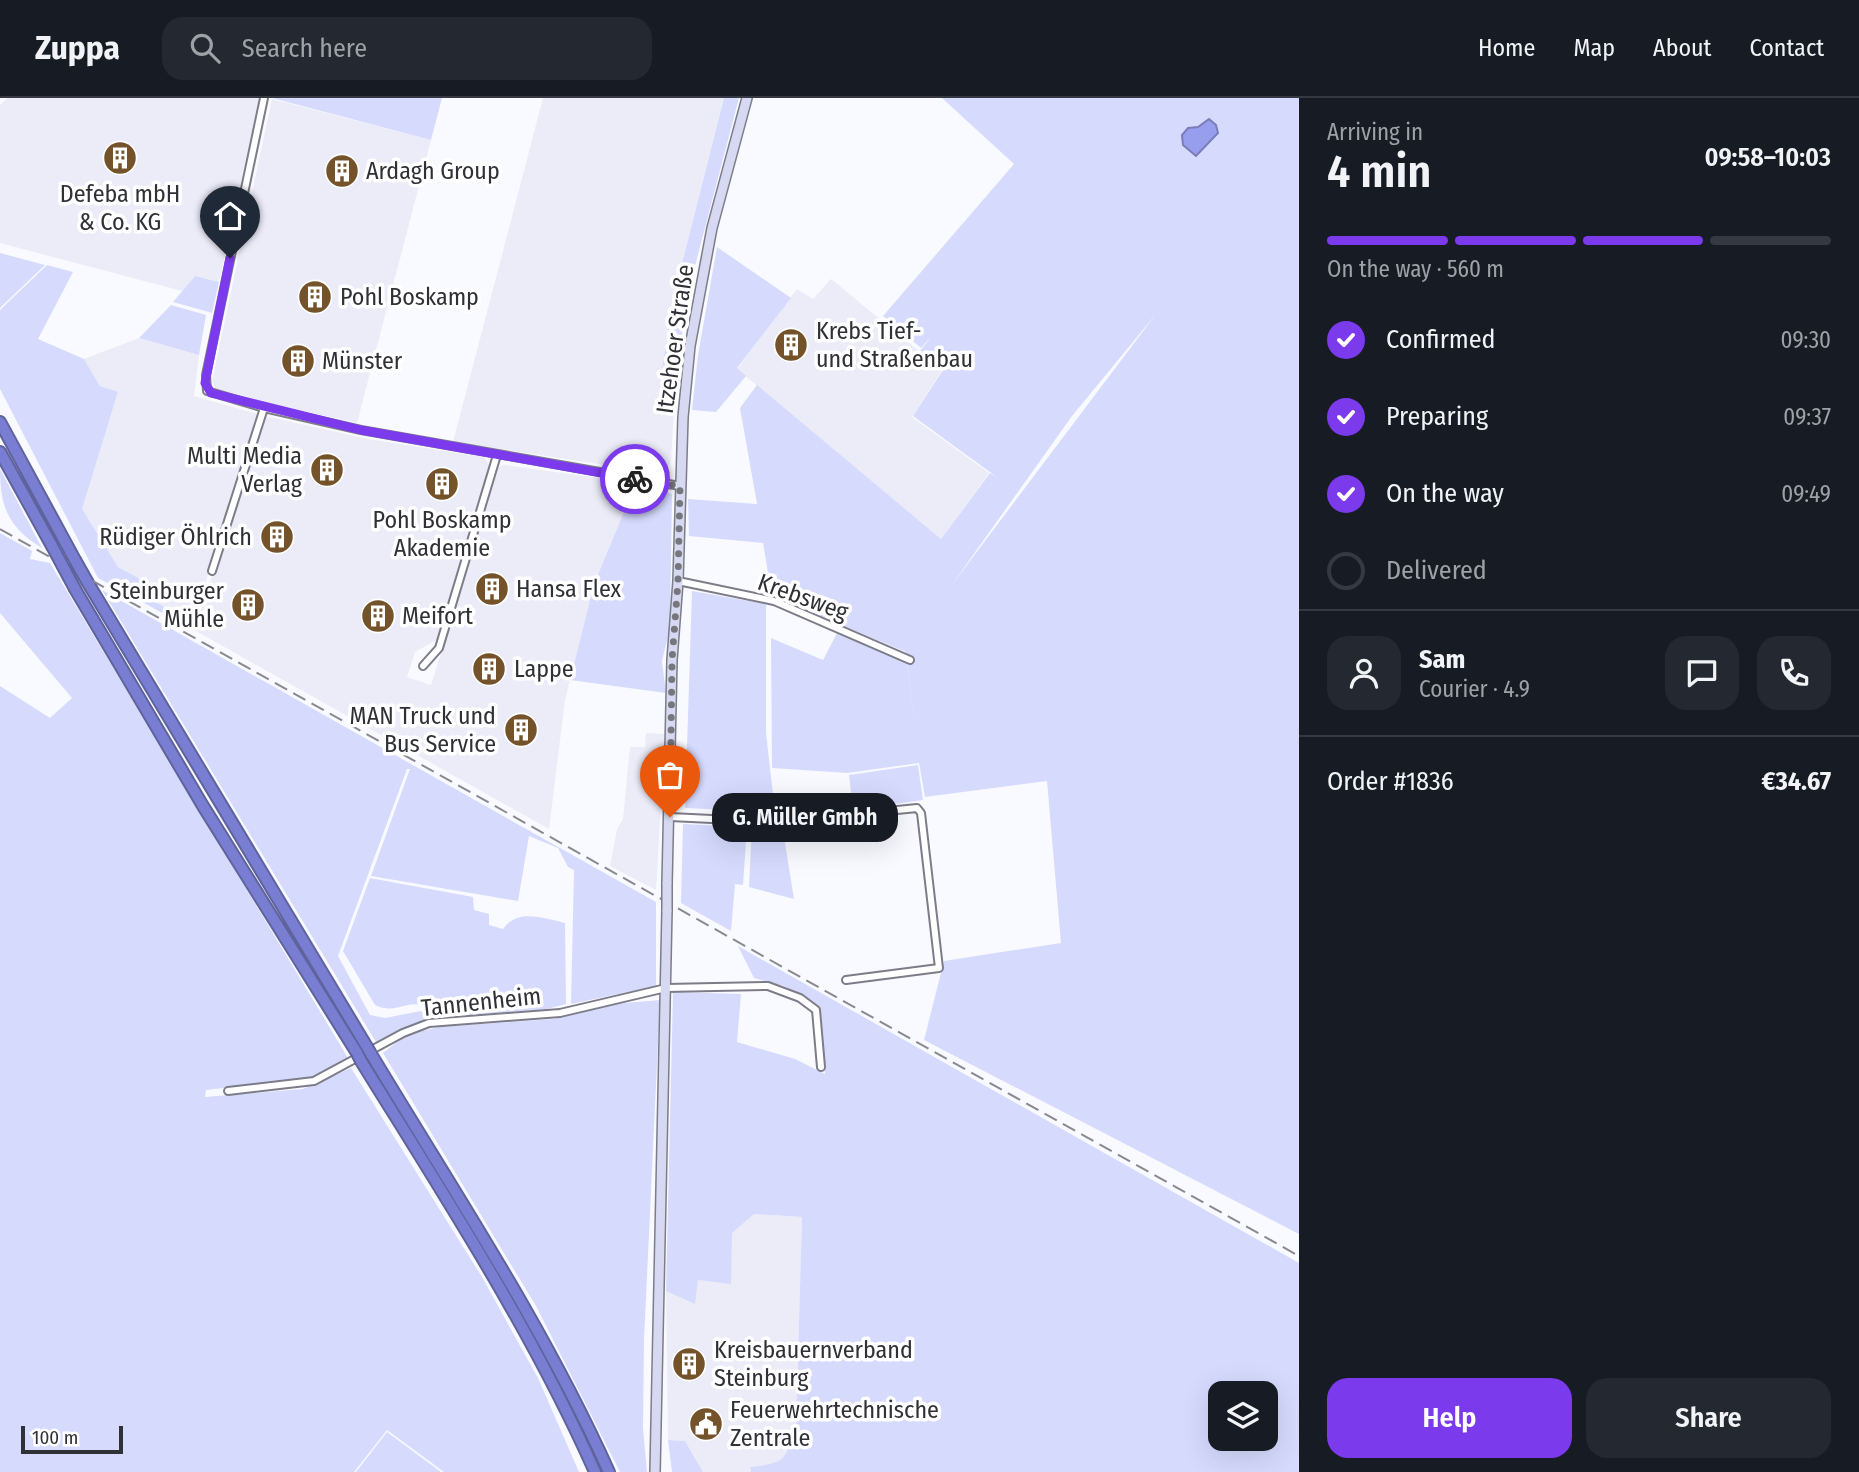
<!DOCTYPE html>
<html lang="en">
<head>
<meta charset="utf-8">
<style>
  :root { --surface:#171b24; --page:#242831; --text:#f1f3f6; --muted:#9ea1a6; --line:#363941; --accent:#7c3aed }
  body { margin:0; font-family:"Fira Sans Condensed",sans-serif; background:var(--page); color:var(--text); height:100vh; display:flex; flex-direction:column; font-size:26px; white-space:nowrap }
  * { box-sizing:border-box; margin:0 }
  p { font-size:23px; color:var(--muted) }
  .icon { flex:none; width:38px; height:38px; fill:none; stroke:currentColor; stroke-width:2; stroke-linecap:round; stroke-linejoin:round }
  .map { position:relative; flex:1; overflow:hidden }
  .details { display:flex; flex-direction:column; background:var(--surface); width:560px }
  .details>* { flex:none }
  .fabs { position:absolute; left:1208px; top:1283px; display:grid; gap:14px }
  .fabs a { display:grid; place-items:center; width:70px; height:70px; border-radius:14px; background:var(--surface); box-shadow:0 7px 28px #0002; font-size:35px }
  .scale { position:absolute; left:21px; bottom:18px; width:102px; box-sizing:border-box; padding-left:7px; border:4px solid #303136; border-top:0; font-size:19px; line-height:24px; white-space:nowrap; color:#303136; -webkit-text-stroke:5px #fff; paint-order:stroke }
  .pin { position:absolute; display:grid; place-items:center; width:60px; height:60px; color:#fff; margin:-72px -30px; border-radius:50% 50% 50% 0; rotate:-45deg; box-shadow:0 0 7px #0007 }
  .pin .icon { rotate:45deg }
  .courier { position:absolute; display:grid; place-items:center; width:70px; height:70px; margin:-35px; border:5px solid #7c3aed; border-radius:50%; background:#fff; color:#222; box-shadow:0 2px 9px #0007 }
  .bubble { position:absolute; height:49px; border-radius:21px; background:var(--surface); box-shadow:0 7px 28px #0002; font-size:23px; font-weight:600; line-height:49px; text-align:center }
  .headline em { font-style:normal; font-weight:600 }
  .headline div { display:flex; flex-direction:column-reverse }
  .headline { display:flex; align-items:center; justify-content:space-between; height:119px; padding:0 28px }
  h1 { font-size:46px; font-weight:600; line-height:52px }
  .bar { display:grid; grid-template-columns:repeat(4,1fr); gap:10px 7px; align-content:center; height:84px; padding:0 28px }
  .bar i { height:9px; border-radius:5px; background:var(--line) }
  .bar .selected { background:var(--accent) }
  .bar p { grid-column:span 4 }
  .line { display:flex; align-items:center; gap:18px; padding:0 28px; border-top:2px solid var(--line) }
  .line div { flex:1 }
  .round { display:grid; place-items:center; flex:none; width:74px; height:74px; border-radius:21px; background:var(--page) }
  ol { padding:0 28px; list-style:none }
  li { display:flex; align-items:center; gap:21px; height:77px }
  li p { margin-inline-start:auto }
  li .icon { padding:7px; border-radius:50%; background:var(--accent); color:#fff; stroke-width:4 }
  li:last-child { color:var(--muted) }
  li i { width:38px; height:38px; border:4px solid var(--line); border-radius:50% }
  .primary-button { display:flex; gap:14px; margin-top:auto; padding:14px 28px }
  .primary-button a { flex:1; height:80px; border-radius:21px; background:var(--accent); color:#fff; font-size:28px; font-weight:600; line-height:80px; text-align:center }
  .primary-button a+a { background:var(--page); color:var(--text) }
  header { display:flex; align-items:center; gap:42px; box-sizing:border-box; height:98px; padding:0 35px; background:var(--surface); border-bottom:2px solid var(--line) }
  header strong { font-size:33px }
  nav { display:flex; gap:38px; margin-inline-start:auto; font-size:24px }
  .search { width:490px; height:63px; background:var(--page); display:flex; align-items:center; gap:18px; box-sizing:border-box; padding:0 24px; border-radius:21px; color:var(--muted); font-size:26px }
  main { display:flex; flex:1; min-height:0 }
  .map>svg:first-child { display:block }
</style>
</head>
<body>
<header>
<strong>Zuppa</strong>
<div class="search"><svg class="icon" aria-label="search" viewBox="0 0 24 24"><circle cx="10" cy="10" r="6"/><path d="M15 15l6 6"/></svg>Search here</div>
<nav><a>Home</a><a>Map</a><a>About</a><a>Contact</a></nav>
</header>
<main>
<div class="map">
<svg width="1299" height="1374" viewBox="0 0 1299 1374">
  <rect width="100%" height="100%" fill="#f9faff"/>
  <!-- built -->
  <path fill="#ebecf8" d="M7,0h252l-40,184 -24,-6 -13,15 -182,-48v-138z
    M543,0h181l-50,197 -12,72 14,7 -5,87 -5,9 -7,3 -206,-31z
    M272,1l159,41 -74,283 -134,-30 -7,-4 -4,-8z
    M831,181l111,91 -30,47 77,56 -48,66 -204,-170 60,-80 16,10z
    M139,240l60,17 -5,41 64,18 -65,209 -53,-30 4,-12 -26,-14 -37,-58 37,-116 -18,-7 -16,-27z
    M265,318l103,23 116,18 3,4 3,6 -52,172 -23,13 -8,25 24,8 68,-218 5,-2 132,18 -42,101 -29,116 -16,129 -355,-199z
    M646,635l19,1 -9,156 -46,-24 7,-37 6,-10 7,-72h15z
    M754,1116l48,3 -6,209 -7,27 -12,11 -27,3 1,5h-48l-18,-31 -17,-1 -2,-149 28,12 4,-23 33,-47z"/>
  <!-- green -->
  <path fill="#d6dbfe" fill-rule="evenodd" d="M272,0h170l-11,42z
    M724,0h15l-49,187 -14,89 -14,-6 12,-73z
    M942,0h357v1136l-375,-194 20,-79 117,-18 -14,-162 -122,16 -6,-34 -72,10 -75,-5 -1,-130 52,22 14,-27 70,29 9,75 -10,-85 -134,-56 -9,-53 -74,-7 -1,-37 69,5 -17,-96 17,-23 184,154 49,-66 8,5 -85,-62 30,-46 -23,-19 12,-15 -11,12 -38,-32 131,-152zM1156,216l-205,272 121,-170z
    M717,149l74,51 -54,70 9,8 -30,36 -24,-2 6,-55z
    M0,155l45,12 -45,43z
    M47,167l26,7 -35,67 46,20 16,27 18,6 -36,117 36,58 26,14 -4,12 53,30 -3,5 -92,-50 -98,-189v-79z
    M195,178l24,6 -7,31 -39,-11z
    M171,207l35,10 -7,40 -60,-17z
    M0,371l42,79c-33,-20 -42,-40 -42,-79z
    M636,385l36,11 -2,134 -8,33 4,32 -96,-13 24,-96z
    M0,435l32,18 -2,8 20,4 298,495 -36,20 -106,12 -1,7 98,-8 48,-21 131,209 56,101 41,94h-135l-57,-42 -33,42h-354v-786l50,32 22,-20 -72,-85z
    M102,492l554,312v84l-85,18 3,-134 -6,-3 -10,-19 -29,-12 -11,65 -147,-25 39,-107h-3l-69,187 32,59 15,3 36,-7 6,8 -51,23z
    M692,493l74,13v129l9,79 -90,-4z
    M918,667l5,35 -70,10 -4,-35z
    M683,726l64,3 -4,58 -8,-1 -4,47 -50,-28z
    M752,727h30l12,74 -45,-12z
    M370,780l103,19 1,13 15,4v11l14,4c14,-21 42,-11 62,-6l1,81 -23,6 -104,7c-28,-28 -38,1 -64,-12l-32,-54z
    M738,848l561,317v209h-548l-1,-5c37,-4 35,-7 46,-41l6,-209 -48,-3 -22,19 -1,51 -33,-4 -3,24 -29,-13 7,-299 68,2 -4,48 58,17 30,15 -6,-67 -35,-21 -30,-8zM1220,1295h45v45h-45z
    M660,902l-16,340 -1,88 4,44h-27l-84,-166 -153,-253 23,-18 33,-8 115,-8 60,-15z
    M387,1334l54,40h-85z
    M668,1342l17,1 18,31h-31z"/>
  <!-- water -->
  <path fill="#979eee" stroke="#787db7" stroke-width="2" d="M1209,21l7,6 2,8 -22,23 -13,-11 -1,-10 6,-7 10,-1z"/>
  <g fill="none" stroke-linecap="round" stroke-linejoin="round">
    <!-- minor casing -->
    <g stroke="#7c7d88" stroke-width="10">
      <path id="minor" d="M264,0l-58,277 1,16 57,17 97,22 319,56
        M212,473l52,-163
        M678,483l96,20 136,59
        M423,568l16,-18 58,-193
        M670,719l107,5 140,-14 4,5 18,155 -93,12
        M228,993l86,-10 89,-48 26,-10 131,-10 106,-25 102,-2 32,12 16,12 5,57"/>
    </g>
    <!-- secondary casing -->
    <g stroke="#7c7d88" stroke-width="12">
      <path id="secondary" d="M667,786l5,-224 6,-79 5,-164 7,-71 22,-118 35,-130
        M655,1374l12,-562"/>
    </g>
    <!-- motorway casing -->
    <g stroke="#5f639c" stroke-width="14">
      <path id="motorway" d="M0,324l75,138
        M0,354l52,94
        M88,485l279,464
        M75,491l128,217 154,247
        M371,956c83,138 172,271 238,418
        M361,963c83,134 170,267 234,411"/>
    </g>
    <!-- minor -->
    <use href="#minor" stroke="#fff" stroke-width="6"/>
    <!-- secondary -->
    <use href="#secondary" stroke="#d7d8f2" stroke-width="9"/>
    <!-- motorway -->
    <use href="#motorway" stroke="#797ed3" stroke-width="10"/>
    <!-- rail -->
    <path stroke="#898a8f" stroke-width="2" stroke-dasharray="14 7" stroke-linecap="butt" d="M0,431l1299,727"/>
    <!-- secondary-bridge casing -->
    <g stroke="#7c7d88" stroke-width="12" stroke-linecap="butt">
      <path id="secondary-bridge" d="M667,812v-26"/>
    </g>
    <!-- motorway-bridge casing -->
    <g stroke="#5f639c" stroke-width="14" stroke-linecap="butt">
      <path id="motorway-bridge" d="M52,448l23,43
        M75,462l13,23
        M367,949l4,7
        M357,955l4,8"/>
    </g>
    <!-- secondary-bridge -->
    <use href="#secondary-bridge" stroke="#d7d8f2" stroke-width="9"/>
    <!-- motorway-bridge -->
    <use href="#motorway-bridge" stroke="#797ed3" stroke-width="10"/>
  </g>
  <g fill="none" stroke-linecap="round" stroke-linejoin="round">
    <!-- done -->
    <path stroke="#76777c" stroke-width="7" stroke-dasharray="0 12.6" d="M635,381l45,7 -2,96 -6,78 -2,157"/>
    <!-- route -->
    <path stroke="#7c3aed" stroke-width="9" d="M230,160l-25,125 6,10 150,37 274,49"/>
  </g>
  <!-- icons -->
  <defs>
    <g id="building-disc" transform="scale(1.75)"><circle r="9.5" fill="#75532a" stroke="#fff"/><path d="M-4-6H4V6H1V3H-1V6H-4ZM-2.5-4.3h1.7v1.8h-1.7ZM.8-4.3h1.7v1.8H.8ZM-2.5-1h1.7V.8h-1.7ZM.8-1h1.7V.8H.8Z" fill="#fff"/></g>
    <g id="civic-disc" transform="scale(1.75)"><circle r="9.5" fill="#75532a" stroke="#fff"/><path d="M-.6-6.5H3V-4.5H.6V-3L4-1V1h2V6H-6V1h2V-1L-.6-3ZM-1.2 2.5V6h2.4V2.5Z" fill="#fff"/></g>
  </defs>
  <g fill-rule="evenodd">
    <use href="#building-disc" x="120" y="60"/>
    <use href="#building-disc" x="342" y="73"/>
    <use href="#building-disc" x="315" y="199"/>
    <use href="#building-disc" x="791" y="247"/>
    <use href="#building-disc" x="298" y="263"/>
    <use href="#building-disc" x="327" y="372"/>
    <use href="#building-disc" x="442" y="386"/>
    <use href="#building-disc" x="277" y="439"/>
    <use href="#building-disc" x="492" y="491"/>
    <use href="#building-disc" x="248" y="507"/>
    <use href="#building-disc" x="378" y="518"/>
    <use href="#building-disc" x="489" y="571"/>
    <use href="#building-disc" x="521" y="632"/>
    <use href="#building-disc" x="689" y="1266"/>
    <use href="#civic-disc" x="706" y="1326"/>
  </g>
  <g text-anchor="middle" stroke-width="7" stroke-linejoin="round" paint-order="stroke">
    <!-- poi labels -->
    <g font-size="24" fill="#303136" stroke="#fff" text-anchor="start">
      <text x="366" y="81">Ardagh Group</text>
      <text x="120" y="104" text-anchor="middle">Defeba mbH<tspan x="120" dy="28">&amp; Co. KG</tspan></text>
      <text x="340" y="207">Pohl Boskamp</text>
      <text x="816" y="241">Krebs Tief-<tspan x="816" dy="28">und Straßenbau</tspan></text>
      <text x="322" y="271">Münster</text>
      <text x="302" y="366" text-anchor="end">Multi Media<tspan x="302" dy="28">Verlag</tspan></text>
      <text x="442" y="430" text-anchor="middle">Pohl Boskamp<tspan x="442" dy="28">Akademie</tspan></text>
      <text x="252" y="447" text-anchor="end">Rüdiger Öhlrich</text>
      <text x="516" y="499">Hansa Flex</text>
      <text x="224" y="501" text-anchor="end">Steinburger<tspan x="224" dy="28">Mühle</tspan></text>
      <text x="402" y="526">Meifort</text>
      <text x="514" y="579">Lappe</text>
      <text x="496" y="626" text-anchor="end">MAN Truck und<tspan x="496" dy="28">Bus Service</tspan></text>
      <text x="714" y="1260">Kreisbauernverband<tspan x="714" dy="28">Steinburg</tspan></text>
      <text x="730" y="1320">Feuerwehrtechnische<tspan x="730" dy="28">Zentrale</tspan></text>
    </g>
    <!-- street labels -->
    <g font-size="24" fill="#303136" stroke="#fff">
      <text transform="translate(675 241) rotate(-82)" y="8">Itzehoer Straße</text>
      <text transform="translate(803 499) rotate(20)" y="8">Krebsweg</text>
      <text transform="translate(481 904) rotate(-6)" y="8">Tannenheim</text>
    </g>
  </g>
</svg>
<div class="fabs">
<a><svg class="icon" aria-label="layers" viewBox="0 0 24 24"><path d="M12 4l9 5-9 5-9-5zM3 14l9 5 9-5"/></svg></a>
</div>
<div class="scale">100 m</div>
<div class="pin" style="left:670px;top:719px;background:#ea580c"><svg class="icon" aria-label="bag" viewBox="0 0 24 24"><path d="M5 8h14l-1 12H6zM9 8a3 3 0 0 1 6 0"/></svg></div>
<div class="pin" style="left:230px;top:160px;background:#1f2937"><svg class="icon" aria-label="home" viewBox="0 0 24 24"><path d="M3 11l9-7 9 7M6 9v11h12V9"/></svg></div>
<div class="courier" style="left:635px;top:381px"><svg class="icon" aria-label="bike" viewBox="0 0 24 24"><circle cx="6" cy="16" r="4"/><circle cx="18" cy="16" r="4"/><path d="M6 16l4-8h5l3 8M10 8l3 8H6M13 5h3"/></svg></div>
<div class="bubble" style="left:712px;top:695px;width:186px">G. Müller Gmbh</div>
</div>
<section class="details">
<div class="headline"><div><h1>4 min</h1><p>Arriving in</p></div><em>09:58–10:03</em></div>
<div class="bar"><i class="selected"></i><i class="selected"></i><i class="selected"></i><i></i><p>On the way · 560 m</p></div>
<ol>
<li><svg class="icon" aria-label="check" viewBox="0 0 24 24"><path d="M5 12l5 5 9-10"/></svg>Confirmed<p>09:30</p></li>
<li><svg class="icon" aria-label="check" viewBox="0 0 24 24"><path d="M5 12l5 5 9-10"/></svg>Preparing<p>09:37</p></li>
<li><svg class="icon" aria-label="check" viewBox="0 0 24 24"><path d="M5 12l5 5 9-10"/></svg>On the way<p>09:49</p></li>
<li><i></i>Delivered</li>
</ol>
<div class="line" style="height:126px"><a class="round"><svg class="icon" aria-label="person" viewBox="0 0 24 24"><circle cx="12" cy="8" r="4"/><path d="M4 21q1-7 8-7t8 7"/></svg></a><div><b>Sam</b><p>Courier · 4.9</p></div><a class="round"><svg class="icon" aria-label="chat" viewBox="0 0 24 24"><path d="M4 5h16v11H9l-5 4z"/></svg></a><a class="round"><svg class="icon" aria-label="phone" viewBox="0 0 24 24"><path d="M5 4h4l2 5-3 2q2 4 5 5l2-3 5 2v4C11 20 4 13 5 4z"/></svg></a></div>
<div class="line" style="height:91px"><div>Order #1836</div><b>€34.67</b></div>
<div class="primary-button"><a>Help</a><a>Share</a></div>
</section>
</main>
</body>
</html>
